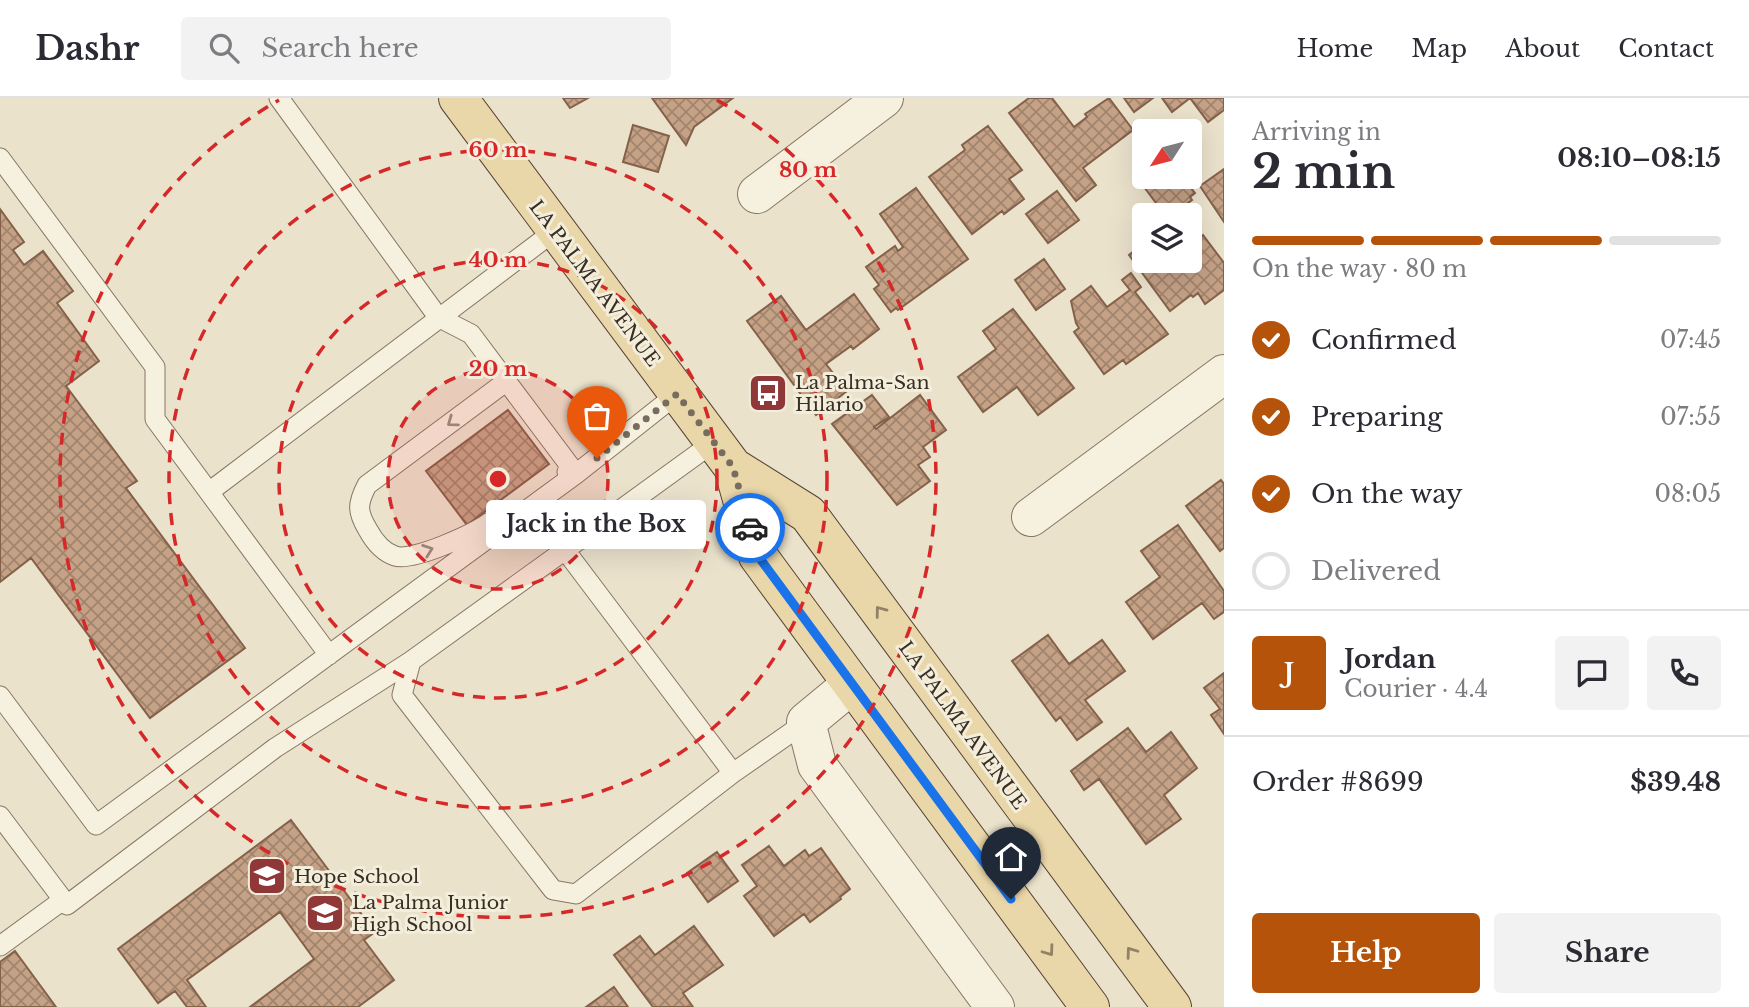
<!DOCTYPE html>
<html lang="en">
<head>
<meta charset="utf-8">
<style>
  :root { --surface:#fff; --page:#f2f2f3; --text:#2b2b33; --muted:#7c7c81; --line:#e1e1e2; --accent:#b45309 }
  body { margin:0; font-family:"Libre Baskerville",serif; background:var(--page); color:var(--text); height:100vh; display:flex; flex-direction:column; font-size:26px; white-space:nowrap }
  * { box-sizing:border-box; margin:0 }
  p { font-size:23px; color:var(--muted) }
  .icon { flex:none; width:38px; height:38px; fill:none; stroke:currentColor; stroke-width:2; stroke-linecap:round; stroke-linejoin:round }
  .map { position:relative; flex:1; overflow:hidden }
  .sheet { display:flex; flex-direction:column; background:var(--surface); width:525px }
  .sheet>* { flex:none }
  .needle { width:46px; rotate:234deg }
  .tools { position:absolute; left:1132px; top:21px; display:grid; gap:14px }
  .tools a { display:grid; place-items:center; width:70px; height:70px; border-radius:7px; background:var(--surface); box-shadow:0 7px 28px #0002; font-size:35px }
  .pin { position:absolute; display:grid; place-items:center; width:60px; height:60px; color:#fff; margin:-72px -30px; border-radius:50% 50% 50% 0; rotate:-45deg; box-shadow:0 0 7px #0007 }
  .pin .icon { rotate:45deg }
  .courier { position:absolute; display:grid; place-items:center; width:70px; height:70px; margin:-35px; border:5px solid #1a73e8; border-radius:50%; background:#fff; color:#222; box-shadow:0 2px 9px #0007 }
  .bubble { position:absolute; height:49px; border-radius:7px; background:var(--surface); box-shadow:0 7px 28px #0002; font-size:23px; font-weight:700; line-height:49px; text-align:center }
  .overview em { font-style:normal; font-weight:700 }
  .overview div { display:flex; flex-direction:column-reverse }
  .overview { display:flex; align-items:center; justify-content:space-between; height:119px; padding:0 28px }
  h1 { font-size:46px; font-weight:700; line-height:52px }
  .bar { display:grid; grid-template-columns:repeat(4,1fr); gap:10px 7px; align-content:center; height:84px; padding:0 28px }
  .bar i { height:9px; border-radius:5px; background:var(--line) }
  .bar .on { background:var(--accent) }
  .bar p { grid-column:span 4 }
  .line { display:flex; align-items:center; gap:18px; padding:0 28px; border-top:2px solid var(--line) }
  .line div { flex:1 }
  .round { display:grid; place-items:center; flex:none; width:74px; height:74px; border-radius:7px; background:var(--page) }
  ol { padding:0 28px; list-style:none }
  li { display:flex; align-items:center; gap:21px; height:77px }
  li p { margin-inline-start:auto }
  li .icon { padding:7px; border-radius:50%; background:var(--accent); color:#fff; stroke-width:4 }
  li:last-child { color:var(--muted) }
  li i { width:38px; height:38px; border:4px solid var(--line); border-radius:50% }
  .cta { display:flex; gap:14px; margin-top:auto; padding:14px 28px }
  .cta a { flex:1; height:80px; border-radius:7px; background:var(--accent); color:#fff; font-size:28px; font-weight:700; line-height:80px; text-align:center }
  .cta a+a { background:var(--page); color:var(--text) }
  header { display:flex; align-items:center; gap:42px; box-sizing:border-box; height:98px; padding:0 35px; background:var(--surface); border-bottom:2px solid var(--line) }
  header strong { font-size:33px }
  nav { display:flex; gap:38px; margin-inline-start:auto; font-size:24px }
  .search { width:490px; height:63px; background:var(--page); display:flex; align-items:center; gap:18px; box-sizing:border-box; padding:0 24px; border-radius:7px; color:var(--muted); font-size:26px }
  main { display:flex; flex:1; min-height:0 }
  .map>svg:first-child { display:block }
</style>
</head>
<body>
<header>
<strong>Dashr</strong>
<div class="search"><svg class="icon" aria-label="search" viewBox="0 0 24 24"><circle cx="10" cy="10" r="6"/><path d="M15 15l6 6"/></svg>Search here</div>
<nav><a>Home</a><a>Map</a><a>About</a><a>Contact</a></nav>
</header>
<main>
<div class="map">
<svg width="1224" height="909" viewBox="0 0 1224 909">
  <defs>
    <pattern id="building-cross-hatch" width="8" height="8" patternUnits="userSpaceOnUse" patternTransform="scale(1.75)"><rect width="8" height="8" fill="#c5a186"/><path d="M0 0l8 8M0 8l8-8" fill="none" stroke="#a1846d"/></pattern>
  </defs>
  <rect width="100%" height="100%" fill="#ebe2cc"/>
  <!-- building -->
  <path fill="url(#building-cross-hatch)" stroke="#84614a" stroke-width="2" d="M563,0h25l-18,10z
    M652,0h81l-39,29 -8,18z
    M1029,0h23l22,29 13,-10 -2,-3 24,-16 24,32 -50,38 13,17 -20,16 -67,-88z
    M1124,0h29l-19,14z
    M1162,0h28l-18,14z
    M1190,0h34v12l-16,12z
    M633,27l36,11 -11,36 -35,-10z
    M988,28l34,44 -13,9 15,20 -20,15 -2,-3 -30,23 -43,-57 36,-27 -3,-5z
    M1224,71v53l-24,-36z
    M1157,79h25l13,16 -5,4 2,3 -19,14 -2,-2 -6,3 -21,-28z
    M916,90l52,71 -70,51 -2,-2 -5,4 -17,-23 5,-4 -13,-18 29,-21 3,5 5,-4 -23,-33z
    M1057,93l22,29 -31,23 -22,-29z
    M0,111l24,33 -11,8 11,15 19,-14 30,40 -16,12 42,58 -33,25 71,95 -11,7 119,160 -95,70 -119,-160 -31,24z
    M1190,124l11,15 2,-2 21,28v27l-19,14 -7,-11 -5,4 -2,-2 -21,16 -41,-56 15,-12v18h46z
    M1044,161l21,30 -29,21 -21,-30z
    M1131,175l10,14 -6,5 33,42 -42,30 -3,-4 -19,14 -30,-42 5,-4 -3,-5 -5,-22 20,-15 16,21 23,-17 -8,-10z
    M854,196l25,35 -26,20 -2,-3 -25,18 21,27 -31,24 -69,-94 34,-25 25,34z
    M1013,211l61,79 -36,27 -21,-28 -34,25 -25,-35 38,-28 -13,-18z
    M872,297l17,22 -15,10 2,2 44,-34 26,35 -23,17 7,10 -12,8 12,16 -33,24 -65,-81z
    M508,312l41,54 -82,61 -41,-54z
    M1221,382l3,4v64l-4,3 -34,-45z
    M1178,427l46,66v21l-10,7 -12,-16 -49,36 -27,-37 34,-25 -19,-26z
    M1048,537l21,29 33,-24 23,31 -40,29 17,22 -25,18 -17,-23 -4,4 -44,-60z
    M1224,575v61l-13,-19 9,-6 -16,-21z
    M1128,630l18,24 25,-20 26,36 -33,27 17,24 -35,25 -47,-65 -15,11 -13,-19z
    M291,722l84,112 -11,8 30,40 -36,27h-108l64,-48 -34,-47 -93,68 19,27h-19l-12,-16 -17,12 -40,-54z
    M769,748l15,20 21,-16 4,6 12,-8 29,41 -10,8 1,2 -31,23 -6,-8 -30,22 -30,-40 13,-10 -15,-21z
    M717,754l21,29 -30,21 -21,-29z
    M694,828l29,39 -40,28 10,14h-40l-39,-52 26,-19 15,19z
    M15,853l41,56h-56v-45z
    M614,889l14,20h-42z"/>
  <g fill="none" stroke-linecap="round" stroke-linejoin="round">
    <!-- lane casing -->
    <g stroke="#877662" stroke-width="21">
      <path id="lane" d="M0,60l155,209v52l174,236
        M714,344l-149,108 168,223 73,-51
        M567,374l9,2 101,-80
        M209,394l347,-262
        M490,424c-15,11 -77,40 -95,34 -12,-4 -21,-15 -27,-26 -11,-18 -11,-26 -1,-45l140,-104
        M565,452l-154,111 -9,34 151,195 23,4 157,-121
        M0,598l96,129 480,-351 -105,-140 -33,-17 -159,-219
        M0,718l67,89 208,-157 136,-87
        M0,848l63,-46"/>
    </g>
    <!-- street casing -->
    <g stroke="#877662" stroke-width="40">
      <path id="street" d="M757,96l127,-96
        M1031,419l193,-143
        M852,586l-46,38 11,43 178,242"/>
    </g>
    <!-- primary casing -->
    <g stroke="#564435" stroke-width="40">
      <path id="primary" d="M458,0l275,369 25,89 332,451
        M733,369l75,47 364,493"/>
    </g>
    <!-- lane -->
    <use href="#lane" stroke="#f6f0df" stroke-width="19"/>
    <!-- street -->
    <use href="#street" stroke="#f6f0df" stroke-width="38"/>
    <!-- primary -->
    <use href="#primary" stroke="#e9d6a9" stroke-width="38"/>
  </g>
  <!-- one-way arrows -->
  <defs><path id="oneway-chevron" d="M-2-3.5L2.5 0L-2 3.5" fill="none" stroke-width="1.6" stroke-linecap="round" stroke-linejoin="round" transform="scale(1.75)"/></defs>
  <g stroke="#988f81">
    <use href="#oneway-chevron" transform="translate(452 324) rotate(144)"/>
    <use href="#oneway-chevron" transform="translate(428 452) rotate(-20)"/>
  </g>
  <g stroke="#918266">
    <use href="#oneway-chevron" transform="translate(880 513) rotate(-127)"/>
    <use href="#oneway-chevron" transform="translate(1049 853) rotate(54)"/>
    <use href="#oneway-chevron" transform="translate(1131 854) rotate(-126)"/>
  </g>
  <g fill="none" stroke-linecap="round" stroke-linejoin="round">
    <!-- done -->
    <path stroke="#776d5e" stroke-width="7" stroke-dasharray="0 12.6" d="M597,360l80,-64 56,73 17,61"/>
    <!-- route -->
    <path stroke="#1a73e8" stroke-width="9" d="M750,430l8,28 253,343"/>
  </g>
  <!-- distance rings -->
  <circle cx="498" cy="381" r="110" fill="#d62828" fill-opacity=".12"/>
  <g fill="none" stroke="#d62828" stroke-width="3.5" stroke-dasharray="12 9">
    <circle cx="498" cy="381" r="110"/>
    <circle cx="498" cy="381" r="219"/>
    <circle cx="498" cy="381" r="329"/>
    <path d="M717 2A438 438 0 1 1 279 2"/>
  </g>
  <!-- icons -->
  <defs>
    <g id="bus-square" transform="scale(2.0125)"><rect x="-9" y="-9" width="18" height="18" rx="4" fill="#903737" stroke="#f3eddb"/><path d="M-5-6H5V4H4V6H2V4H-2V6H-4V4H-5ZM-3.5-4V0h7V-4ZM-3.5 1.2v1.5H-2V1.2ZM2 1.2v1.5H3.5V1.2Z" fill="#fff"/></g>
    <g id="school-square" transform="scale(2.0125)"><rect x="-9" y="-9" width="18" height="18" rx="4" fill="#903737" stroke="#f3eddb"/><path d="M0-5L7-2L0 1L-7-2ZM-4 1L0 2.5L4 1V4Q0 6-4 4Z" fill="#fff"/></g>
  </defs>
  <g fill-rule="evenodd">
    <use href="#bus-square" x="768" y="295"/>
    <use href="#school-square" x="267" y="778"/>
    <use href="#school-square" x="325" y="815"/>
  </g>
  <g text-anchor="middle" stroke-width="6" stroke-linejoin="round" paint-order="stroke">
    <!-- street labels -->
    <g font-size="19" fill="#392e23" stroke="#f3eddb">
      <text transform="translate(595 185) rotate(53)" y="7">LA PALMA AVENUE</text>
      <text transform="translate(963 627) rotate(54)" y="7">LA PALMA AVENUE</text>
    </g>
    <!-- poi labels -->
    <g font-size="19" fill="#392e23" stroke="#f3eddb" text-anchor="start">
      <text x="795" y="291">La Palma-San<tspan x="795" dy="22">Hilario</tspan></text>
      <text x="294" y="785">Hope School</text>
      <text x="352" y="811">La Palma Junior<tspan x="352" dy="22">High School</tspan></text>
    </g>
  </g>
  <circle cx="498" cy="381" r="10" fill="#d62828" stroke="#f3eddb" stroke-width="3.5"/>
  <g font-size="21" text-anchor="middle" font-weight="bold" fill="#d62828" stroke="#f3eddb" stroke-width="6" stroke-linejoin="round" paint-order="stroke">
    <text x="498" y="59">60 m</text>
    <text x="808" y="79">80 m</text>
    <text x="498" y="169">40 m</text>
    <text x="498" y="278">20 m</text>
  </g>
</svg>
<div class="tools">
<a><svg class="needle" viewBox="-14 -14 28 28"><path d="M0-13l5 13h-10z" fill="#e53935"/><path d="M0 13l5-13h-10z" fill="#7c7c81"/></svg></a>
<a><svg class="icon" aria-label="layers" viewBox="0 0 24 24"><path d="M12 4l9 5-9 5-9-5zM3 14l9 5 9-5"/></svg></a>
</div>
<div class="pin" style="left:597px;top:360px;background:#ea580c"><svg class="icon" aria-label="bag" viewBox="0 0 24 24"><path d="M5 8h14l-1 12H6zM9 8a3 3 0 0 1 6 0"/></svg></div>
<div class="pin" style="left:1011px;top:801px;background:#1f2937"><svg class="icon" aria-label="home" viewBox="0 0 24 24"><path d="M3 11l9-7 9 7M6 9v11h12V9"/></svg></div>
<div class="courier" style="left:750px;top:430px"><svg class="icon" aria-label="car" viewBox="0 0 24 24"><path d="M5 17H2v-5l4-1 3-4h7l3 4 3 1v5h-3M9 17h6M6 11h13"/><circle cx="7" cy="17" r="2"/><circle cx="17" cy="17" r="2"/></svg></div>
<div class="bubble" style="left:486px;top:402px;width:220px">Jack in the Box</div>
</div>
<section class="sheet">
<div class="overview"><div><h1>2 min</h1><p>Arriving in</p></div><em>08:10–08:15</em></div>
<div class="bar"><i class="on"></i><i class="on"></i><i class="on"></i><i></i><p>On the way · 80 m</p></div>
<ol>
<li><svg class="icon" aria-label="check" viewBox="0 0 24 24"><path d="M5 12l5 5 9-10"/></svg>Confirmed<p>07:45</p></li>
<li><svg class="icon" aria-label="check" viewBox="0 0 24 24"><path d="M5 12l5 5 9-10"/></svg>Preparing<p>07:55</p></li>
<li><svg class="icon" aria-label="check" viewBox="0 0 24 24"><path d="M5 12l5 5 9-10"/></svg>On the way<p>08:05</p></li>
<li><i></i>Delivered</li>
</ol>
<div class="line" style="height:126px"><b class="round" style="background:var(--accent);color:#fff">J</b><div><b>Jordan</b><p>Courier · 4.4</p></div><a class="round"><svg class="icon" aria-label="chat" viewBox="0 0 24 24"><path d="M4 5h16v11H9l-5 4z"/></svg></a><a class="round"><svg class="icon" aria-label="phone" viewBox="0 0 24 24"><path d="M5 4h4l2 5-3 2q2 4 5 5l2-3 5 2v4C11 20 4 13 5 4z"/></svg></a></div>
<div class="line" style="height:91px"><div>Order #8699</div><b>$39.48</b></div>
<div class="cta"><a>Help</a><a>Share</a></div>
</section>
</main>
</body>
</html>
